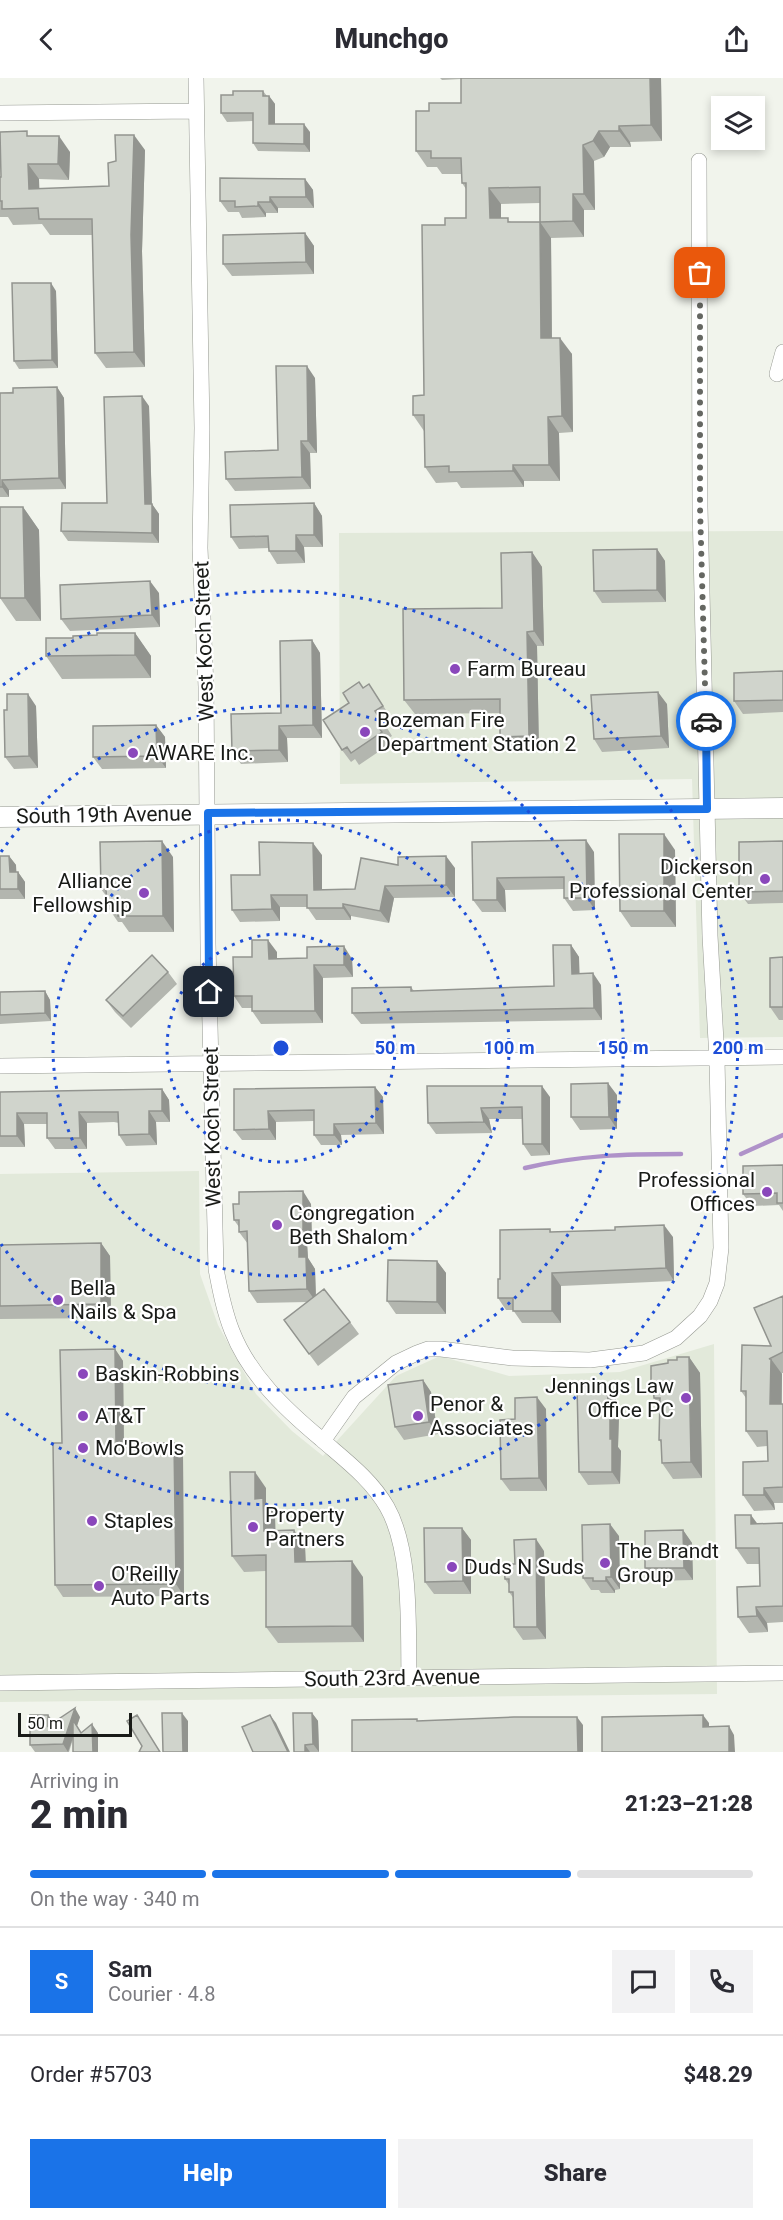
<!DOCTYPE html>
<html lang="en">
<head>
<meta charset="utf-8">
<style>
  :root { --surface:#fff; --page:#f2f2f3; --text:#2b2b33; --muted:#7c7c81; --line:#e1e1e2; --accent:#1a73e8 }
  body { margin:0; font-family:Roboto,sans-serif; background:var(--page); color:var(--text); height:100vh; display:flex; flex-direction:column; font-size:22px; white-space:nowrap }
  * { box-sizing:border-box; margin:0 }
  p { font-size:20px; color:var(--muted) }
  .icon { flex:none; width:33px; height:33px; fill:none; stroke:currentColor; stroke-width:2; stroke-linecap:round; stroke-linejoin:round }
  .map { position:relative; height:1674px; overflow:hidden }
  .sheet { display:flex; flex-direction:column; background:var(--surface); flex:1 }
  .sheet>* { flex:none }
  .controls { position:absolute; left:711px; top:18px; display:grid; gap:12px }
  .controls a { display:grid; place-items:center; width:54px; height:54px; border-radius:0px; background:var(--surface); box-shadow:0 3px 9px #0003; font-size:30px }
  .scale { position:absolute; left:18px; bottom:15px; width:114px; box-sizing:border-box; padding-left:6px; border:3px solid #191b18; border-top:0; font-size:16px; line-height:21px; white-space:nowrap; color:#191b18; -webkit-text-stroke:4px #fff; paint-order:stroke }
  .pin { position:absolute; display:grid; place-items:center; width:51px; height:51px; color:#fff; margin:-26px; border-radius:12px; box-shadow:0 3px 9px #0006 }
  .courier { position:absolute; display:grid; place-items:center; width:60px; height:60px; margin:-30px; border:4px solid #1a73e8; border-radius:50%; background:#fff; color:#222; box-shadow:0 2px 8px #0007 }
  .overview em { font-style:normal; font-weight:800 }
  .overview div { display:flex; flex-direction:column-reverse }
  .overview { display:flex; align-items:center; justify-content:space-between; height:102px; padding:0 30px }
  h1 { font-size:39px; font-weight:800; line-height:45px }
  .bar { display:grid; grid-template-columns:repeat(4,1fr); gap:9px 6px; align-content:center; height:72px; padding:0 30px }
  .bar i { height:8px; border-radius:4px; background:var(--line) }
  .bar .selected { background:var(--accent) }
  .bar p { grid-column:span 4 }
  .line { display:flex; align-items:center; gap:15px; padding:0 30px; border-top:2px solid var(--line) }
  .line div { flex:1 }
  .round { display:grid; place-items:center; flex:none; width:63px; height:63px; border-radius:0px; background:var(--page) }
  .action { display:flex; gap:12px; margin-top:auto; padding:12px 30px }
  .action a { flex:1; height:69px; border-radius:0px; background:var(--accent); color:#fff; font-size:24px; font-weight:800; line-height:69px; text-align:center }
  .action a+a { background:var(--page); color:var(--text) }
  header { display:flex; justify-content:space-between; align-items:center; height:78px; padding:0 30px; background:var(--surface); font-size:27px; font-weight:800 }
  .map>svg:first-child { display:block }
</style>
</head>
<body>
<header><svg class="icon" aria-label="back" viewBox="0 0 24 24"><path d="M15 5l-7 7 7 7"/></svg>Munchgo<svg class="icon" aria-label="share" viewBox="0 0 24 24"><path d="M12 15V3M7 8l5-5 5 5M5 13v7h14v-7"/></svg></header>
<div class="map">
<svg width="783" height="1674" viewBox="0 0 783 1674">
  <rect width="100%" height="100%" fill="#f1f4ec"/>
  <!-- built -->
  <path fill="#e2e9da" d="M783,453v506l-83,1 -8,-259 -352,5 -1,-251z
    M199,1093l1,103 18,51 38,69 36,37 31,25 73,-80 44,-20 69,20 111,-4 94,-28 3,350 -717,8v-528z"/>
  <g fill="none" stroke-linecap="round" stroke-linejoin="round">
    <!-- stream -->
    <path stroke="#af92c9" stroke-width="4.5" d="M741,1076l42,-19
      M525,1090c55,-13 101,-14 156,-14"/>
    <!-- minor casing -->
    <g stroke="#969992" stroke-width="16">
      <path id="minor" d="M196,0l6,350 -2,120 6,139 2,257 8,325c4,21 8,42 16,62 17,44 53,78 89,108 24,21 50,40 66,68 25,44 21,121 22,171
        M0,35l196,-2
        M777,296l6,-22
        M0,988l783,-9
        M323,1363l31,-44 42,-34 21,-10 11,-4h13l71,9 78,2 54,-7 32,-15 24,-22 10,-15 7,-18 4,-35 -4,-189 -7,-123 -10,-429 -1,-346
        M0,1605l783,-10"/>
    </g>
    <!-- major casing -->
    <g stroke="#969992" stroke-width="21">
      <path id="major" d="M0,739l783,-9"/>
    </g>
    <!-- minor -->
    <use href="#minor" stroke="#fff" stroke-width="15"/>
    <!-- major -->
    <use href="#major" stroke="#fff" stroke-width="20"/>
  </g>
  <!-- wall -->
  <path fill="#b3b6af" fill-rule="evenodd" d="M440,0h221l1,63 -32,1 1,5h-21l-6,10 -10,4 1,49h-11v27l-33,1 1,100 20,16 1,78 -14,1 1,48h-36v6l-63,1 -4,-6 -21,1 -11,-16 -1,-36 -11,-16 11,-20 21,-170 21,-7v-29l-4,-6v-9h-20l-5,-7h-10l-11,-16 13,-40 32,-8v-24l-19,1zM540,125v19h-29l-10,-4v-14z
    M263,13l4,5h2l6,8v20l35,8v20l-52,-1 -5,-8v-22l-26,1 -6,-9 12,-18z
    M30,58l40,16 -1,28 -30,-1v10l70,-3 7,-25 29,-11 -3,101 3,116 -39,1 -11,-15 -2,-118h-43l-8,-11 -29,1 -5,-8h-8v-40h1z
    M305,101l8,11 1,18h-36v5h-12v4l-24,1 -3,-6h-11l-8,-11z
    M305,155l9,13v28l-82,2 -9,-12z
    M56,213l2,77 -39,1 -5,-8z
    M315,300l2,75h-7l1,36 -76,2 -9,-12 52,-29z
    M57,309l7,11 2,91 -57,1v7h-9v-104z
    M149,328l3,98 7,10v29l-91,-2 -7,-10 46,-28z
    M314,425l8,13 1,31h-19l1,16 -28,1 -8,-13v-3l-30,1 -8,-12z
    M23,429l16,23 2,91h-25l-16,-23z
    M657,471l8,12 1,41 -64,1 -8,-12z
    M532,474l10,15 2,79h-7l2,105h-28l-11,-14v-24l-85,1 -11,-14 98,-92z
    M159,515l1,34 -90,4 -9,-12z
    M135,555l16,23v22l-89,1 -16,-23 51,-21z
    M312,562l8,13 2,85h-35l1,24 -47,2 -9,-13 49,-38z
    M783,593v41l-40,2 -9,-13z
    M363,610l14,8 14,22 -7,5 8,13 -5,3 3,5 -31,21 -4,-6 -4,3 -9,-12 7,-47z
    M667,626l2,44 -67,4 -8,-13z
    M36,628l2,62 -24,1 -9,-12z
    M156,647l9,12 1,31 -64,1 -9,-12z
    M783,763v62l-35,1 -9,-12z
    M472,764l122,10 1,58 -22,1 -9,-13v-9l-59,1 1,22h-24l-9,-12z
    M675,772l1,77h-45l-11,-16z
    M322,777v35l33,-1 43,-24 57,3v29l-61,1 -5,25 -38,-7v4h-35l-9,-13h-27v14l-40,1 -8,-12 28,-35z
    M0,778h9l7,9v7h2l7,10v17h-25z
    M173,779l1,75h-45l-7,-10h-4l-11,-16v-9l-6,-8z
    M571,867l8,12v17l22,11 1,35 -241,4 -9,-11 59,-26 3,4 140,-5z
    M277,874v7h75l1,18 -30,1v45l-62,1 -9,-13v-3h-10l-8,-12 18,-39z
    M783,879v63h-4l-9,-13z
    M168,894l9,12 -46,44 -16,-16 -9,-12z
    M45,913l5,9 1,21 -51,3v-32z
    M427,1008l123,11v58l-19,1 -8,-12v-25h-34l3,14 -56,1 -8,-11z
    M375,1009l8,10 1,37 -43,1 1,10h-21l-7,-10v-14l-38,1v18h-34l-8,-10v-41z
    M162,1011l7,11 1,22h-14l1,23 -31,1 -7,-11v-12l-5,-1 -27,1v26h-32l-8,-11v-14h-23l1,23h-25v-55z
    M617,1017v34l-37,1 -9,-13z
    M783,1087v46l-4,-6 -27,1 -9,-12z
    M239,1126h72l1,39h-5l1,15 7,11 1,26 34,27 9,12 -41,32 -34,-46 24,-18 -51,1 -8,-12 -1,-47 -9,-12v-5l-5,-7z
    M550,1151l1,3 122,5 1,44 -113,5v37h-39l-9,-13h-7l-8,-12 2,-19z
    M101,1165l9,13 1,62 -111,1v-74z
    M437,1183l9,12v41h-50l-9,-13z
    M783,1218v77h-1v31h1v99h-9l1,7 -21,1 -11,-16 25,-34 -1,-15 -10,1 -11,-16v-33l-5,-7 30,-45z
    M115,1271l8,12 1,82 59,12 1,141 -121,1 -8,-12 7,-142z
    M689,1279l11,16 2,105 -29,1 -11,-16v-19l-3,-4 1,-33 -6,-9 -1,-13 -2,-3 17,-19 9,-3z
    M423,1302l8,12 7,42 -34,6 -9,-13z
    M607,1307l9,13v13l3,4 -1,32 3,4 -1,33 -32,1 -9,-13z
    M546,1331l1,82h-37l-9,-12z
    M266,1410v14l9,12v17l19,-1 11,16 1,16 57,15 1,65 -86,1 -12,-16v-56l-22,1 -12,-16z
    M783,1445v99l-16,1 1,9 -19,1 -11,-16 22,-31 -1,-22h-12l-11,-16 22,-24z
    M462,1450l9,12v54h-37l-9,-12z
    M683,1452l9,13 1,37 -39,1 -9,-13z
    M619,1458l1,53 -5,1v3h-14l-2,-3h-8l-8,-12z
    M544,1473l2,88 -23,1 -9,-13v-28l-5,-7v-7l-4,-6 10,-15z
    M312,1635l6,8 1,31h-25z
    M48,1637l6,7 26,-5 -3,9 5,7h16v19h-25v-13l-4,13h-34l-5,-7z"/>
  <!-- shaded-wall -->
  <path fill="#92948f" d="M650,0h11l1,63 -11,-16z
    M269,18l6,8v28l-6,-8z
    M304,46l6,8v20l-6,-8z
    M619,48l11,16 1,5 -12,-16z
    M599,53l11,16 -6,10 -11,-16z
    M134,57l11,15 -3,101 3,116 -11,-15 -3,-117z
    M59,58l11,16 -1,28 -11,-16z
    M583,67l11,16 1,49 -11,-16z
    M28,86l11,15 1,26 -11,-16z
    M305,101l8,11 1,18 -8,-11z
    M489,110l12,16v30l-11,-16z
    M573,116l11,16v27l-11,-16z
    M270,119l8,11v5l-8,-11z
    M258,124l8,11v4l-8,-11z
    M540,144l11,16 1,117 -11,-17z
    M305,155l9,13v28l-8,-12z
    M51,205l5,8 2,77 -6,-8z
    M560,260l12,16 1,78 -11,-16z
    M307,288l8,12 2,75 -9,-12z
    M57,309l7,11 2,91 -7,-11z
    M142,318l7,10 3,103v-5l7,10v29l-7,-10 -7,-29z
    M548,339l11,16 1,48 -11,-16z
    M301,363l9,12 1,36 -9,-12z
    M513,387l11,16v6l-11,-16z
    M2,402l7,10v7l-7,-10z
    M314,425l8,13 1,31 -9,-12z
    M23,429l16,23 2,91 -16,-23z
    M296,457l8,12 1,16 -9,-12z
    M657,471l8,12 1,41 -9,-12z
    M532,474l10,15 2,79 -10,-15z
    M150,503l9,12 1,34 -8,-12z
    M527,554l10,14 2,105 -10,-15z
    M135,555l16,23v22l-16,-23z
    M312,562l8,13 2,85 -9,-13z
    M658,614l9,12 2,44 -8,-12z
    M28,616l8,12 2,62 -9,-12z
    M156,647l9,12 1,31 -9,-12z
    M279,648l8,12 1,24 -9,-12z
    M664,756l11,16 1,77 -12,-16z
    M586,762l8,12 1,58 -8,-12z
    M162,763l11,16 1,75 -11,-16z
    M313,765l9,12v47l-8,-12z
    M9,778l7,9 1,17 -7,-10z
    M446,778l9,12v29l-9,-12z
    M18,794l7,10v17l-7,-10z
    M497,800l8,12 1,22 -9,-12z
    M385,808l9,12 -5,25 -9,-12z
    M271,817l9,12v14l-8,-12z
    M343,826l8,12v4l-8,-12z
    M268,862l9,12v19l-8,-12z
    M571,867l8,12 1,28 -8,-11z
    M344,868l8,13 1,18 -9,-12z
    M314,887l9,13v45l-8,-12z
    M593,895l8,12 1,35 -8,-12z
    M45,913l5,9 1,21 -6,-8z
    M608,1005l9,12v34l-8,-12z
    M542,1008l8,11v58l-8,-11z
    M375,1009l8,10 1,37 -8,-11z
    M162,1011l7,11 1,22 -8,-11z
    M481,1030l8,11 3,14 -8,-11z
    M149,1033l7,11 1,23 -8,-11z
    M268,1033l8,11v18l-7,-11z
    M79,1034l8,11v26l-7,-11z
    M17,1035l7,11 1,23 -8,-11z
    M334,1046l7,11 1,10 -8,-10z
    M303,1113l8,13 1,39 -9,-13z
    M664,1147l9,12 1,44 -8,-13z
    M299,1153l8,12 1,15 7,11 1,33 -9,-13 -8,-32z
    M101,1165l9,13 1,62 -10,-14z
    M437,1183l9,12v41l-9,-12z
    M552,1195l9,13v37l-9,-12z
    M115,1271l8,12 1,95 -8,-13z
    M689,1279l11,16 2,105 -11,-16z
    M771,1281l11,15 -1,46 -11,-16z
    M423,1302l8,12 7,42 -9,-12z
    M607,1307l9,13v13l3,4 -1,32 3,4 -1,33 -8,-12z
    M537,1319l9,12 1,82 -8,-13z
    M174,1365l9,12 1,141 -8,-12z
    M255,1394l11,16v14l9,12 1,33 -12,-16 -9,-32z
    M764,1410l10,15 1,7 -11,-15z
    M751,1437l11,15 -11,-6z
    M610,1446l9,12 1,53 -9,-12z
    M462,1450l9,12v54l-8,-13z
    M294,1452l11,16 1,32 -11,-16z
    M683,1452l9,13 1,37 -9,-12z
    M536,1461l8,12 2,88 -9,-12z
    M352,1483l11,16 1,65 -12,-16z
    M606,1499l9,13v3l-9,-12z
    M756,1529l11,16 1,9 -11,-16z
    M75,1630l5,9 -12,35 -5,-8z
    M182,1635l6,8v31h-5z
    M312,1635l6,8 1,31 -6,-8z
    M48,1637l6,8 -6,3z
    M270,1637l6,8 14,29h-2z
    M703,1637l6,8v12l-6,-8z
    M577,1639l6,8v27h-5z
    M92,1646l6,9v19h-5z
    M729,1648l5,9 1,17h-6z
    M305,1667l5,7h-5z"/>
  <!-- building -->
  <path fill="#d0d4cc" stroke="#92948f" stroke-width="1.5" fill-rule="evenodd" d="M461,0h189l1,47 -32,1v5h-20l-6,10 -10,4 1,49h-11v27l-33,1 1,116h19l2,78 -14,1 1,48h-36v6l-64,1v-6l-24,1 -1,-52h-11v-19l11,-1 -2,-170h23v-7h21v-35h-4l-1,-25h-30v-7h-15v-40h13v-8h32zM540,109v35h-32v-4h-18l-1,-30z
    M233,13h30v5h6v28h35v20l-51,-1v-30h-32v-18h12z
    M27,53v5h32l-1,28h-30l1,25 80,-3 -1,-23 8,-2 -1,-26h19l-3,100 3,117 -39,1 -3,-134h-53l-1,-11 -36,1v-8h-2v-24h1l-1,-45z
    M220,100l85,1 1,18h-36v5h-12v4l-23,1v-6h-15z
    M305,155l1,29 -83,2v-29z
    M12,205h39l1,77 -38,1z
    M276,288h31l1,75h-7l1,36 -76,2 -1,-27 53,-2z
    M57,309l2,91 -57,2v7h-2v-94h13v-5z
    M142,318l3,108h7v29l-91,-2 1,-28h45l-3,-106z
    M314,425v32h-18v16h-27l-1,-15 -37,1 -1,-32z
    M0,429h23l2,91h-25z
    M657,471v41l-63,1 -1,-41z
    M532,474l2,79 -7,1 2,104 -29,1v-38l-96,1 -1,-91 99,-1 -1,-55z
    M150,503l2,34 -91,4 -1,-34z
    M97,555h38v22l-89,1v-18h27v-2l24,-1z
    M312,562l1,85 -34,1v24l-47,1 -1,-37 50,-1 -1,-72z
    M783,593v29l-49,1v-28z
    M359,604l4,6 6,-4 14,22 -8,5 8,13 -5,3 4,5 -31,21 -4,-6 -5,3 -19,-30 26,-17 -6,-10z
    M658,614l3,44 -67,3 -3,-44z
    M7,616h21l1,62 -24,1 -1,-47h3z
    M156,647l1,31 -64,1v-31z
    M619,756h45v77h-44z
    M586,762l1,58h-23v-21l-67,1v22h-24l-1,-58z
    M162,763l1,75h-45v-11l-11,1 -1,-17h-5l-1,-47z
    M783,763v50l-44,1v-50z
    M259,764l54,1 1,47 41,-1 6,-31 37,7v-8l48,-1v29l-61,1 -5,25 -37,-7v4h-36v-13h-36l1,14 -40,1 -1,-35h29z
    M0,778h9l1,16h8v17h-18z
    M252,862h16l1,19 38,-1v-11l37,-1v19h-30l1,46h-63v-15h-18l-1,-39h19z
    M553,867h18l1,29 21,-1 1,35 -242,5v-25l59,-1v4l143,-5z
    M152,877l16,17 -45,44 -17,-16z
    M783,879v50h-13v-49z
    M45,913v22l-45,2v-23z
    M608,1005l1,34h-38v-33z
    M427,1008h115v58h-19l-1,-37 -41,1 3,14 -56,1z
    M375,1009l1,36 -42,1v11h-20v-25l-46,1 1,18 -35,1v-41z
    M162,1011v22h-13v23l-30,1 -1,-23h-39l1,26h-33v-25h-30v23h-17v-44z
    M783,1087v38h-6v-10l-34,1v-28z
    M303,1113v39l-4,1v26h7l1,32 -58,2 -2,-60 -8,1v-12h-5l-1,-16h6v-12z
    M664,1147l2,43 -114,5v38h-39v-13h-15v-19h2v-49l50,-1v3l65,-2v-3z
    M101,1165v61l-101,2v-61z
    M388,1182l49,1v41l-50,-1z
    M324,1211l26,33 -41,32 -25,-34z
    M783,1218v56l-14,7h2l-1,45h13v83l-19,1v7h-21v-33l25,-1 -1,-30h-21v-40h-5l1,-46 29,1 -17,-38z
    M115,1271l1,94h58l2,141 -121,1 -2,-142h9l-2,-93z
    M677,1279h12l2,105 -29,1 -1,-23h-2l1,-42h-6l-1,-16h-2v-16l17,-3v-3h9z
    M423,1302l6,42 -34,5 -7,-42z
    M607,1307l1,17h2v37h2v33h-33l-2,-86z
    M537,1319l2,81 -38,1 -1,-59 15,-1v-21z
    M230,1394h25v27l8,-1 1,33 30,-1 1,32 57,-1v65l-86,1v-72l-34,1z
    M735,1437h16v9l32,-1v83l-27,1 1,9 -19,1 -1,-30 23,-1 -1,-38h-23z
    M610,1446l1,53h-5v4h-13v-3h-10l-1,-53z
    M424,1450h38l1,53 -38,1z
    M683,1452l1,38h-39v-37z
    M536,1461l1,88h-23l-1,-35h-4v-13h-4l-1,-15h11l-1,-24z
    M75,1630l-12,36 -33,1v-30h18v11z
    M162,1635h20l1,39h-20z
    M293,1635h19l1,31 -8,1v7h-11z
    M137,1637l23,37h-21l3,-6 -15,-25z
    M270,1637l18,37h-35l-11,-25z
    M703,1637v12l26,-1v26h-127v-35z
    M514,1639h63l1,35h-226v-32l65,-1v2z
    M73,1642l8,13 11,-9 1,28h-20z"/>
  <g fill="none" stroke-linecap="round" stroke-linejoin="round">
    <!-- done -->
    <path stroke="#656762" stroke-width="6" stroke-dasharray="0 10.8" d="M700,195v234l6,214"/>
    <!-- route -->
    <path stroke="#1a73e8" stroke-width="8" d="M209,914l-1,-179 499,-4 -1,-88"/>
  </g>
  <!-- distance rings -->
  <g fill="none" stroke="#1d4ed8" stroke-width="3" stroke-dasharray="3 6">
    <circle cx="281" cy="970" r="114"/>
    <circle cx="281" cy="970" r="228"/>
    <path d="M1 774A342 342 0 1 1 1 1166"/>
    <path d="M3 607A457 457 0 1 1 3 1333"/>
  </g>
  <!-- markers -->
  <g fill="#8a47bb" stroke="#fff" stroke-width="2">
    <circle cx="455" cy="591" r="6"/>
    <circle cx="365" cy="654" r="6"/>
    <circle cx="133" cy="675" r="6"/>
    <circle cx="765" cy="801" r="6"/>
    <circle cx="144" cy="815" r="6"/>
    <circle cx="767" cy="1114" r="6"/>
    <circle cx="277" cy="1147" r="6"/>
    <circle cx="58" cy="1222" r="6"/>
    <circle cx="83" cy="1296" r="6"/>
    <circle cx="686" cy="1320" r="6"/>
    <circle cx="83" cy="1338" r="6"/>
    <circle cx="418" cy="1338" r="6"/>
    <circle cx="83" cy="1370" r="6"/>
    <circle cx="92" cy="1443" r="6"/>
    <circle cx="253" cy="1449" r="6"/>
    <circle cx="605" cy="1485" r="6"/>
    <circle cx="452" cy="1489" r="6"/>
    <circle cx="99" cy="1508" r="6"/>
  </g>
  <g text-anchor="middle" stroke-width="4.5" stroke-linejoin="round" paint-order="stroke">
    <!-- street labels -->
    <g font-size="21" fill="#191b18" stroke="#fff">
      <text transform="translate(204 563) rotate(-92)" y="7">West Koch Street</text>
      <text transform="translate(104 737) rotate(-1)" y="7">South 19th Avenue</text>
      <text transform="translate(212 1049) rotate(-91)" y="7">West Koch Street</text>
      <text transform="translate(392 1600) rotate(-1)" y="7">South 23rd Avenue</text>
    </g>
    <!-- poi labels -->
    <g font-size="21" fill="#191b18" stroke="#fff" text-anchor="start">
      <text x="467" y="598">Farm Bureau</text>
      <text x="377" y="649">Bozeman Fire<tspan x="377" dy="24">Department Station 2</tspan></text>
      <text x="145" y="682">AWARE Inc.</text>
      <text x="753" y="796" text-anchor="end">Dickerson<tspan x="753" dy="24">Professional Center</tspan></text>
      <text x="132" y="810" text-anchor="end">Alliance<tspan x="132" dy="24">Fellowship</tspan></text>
      <text x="755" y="1109" text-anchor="end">Professional<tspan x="755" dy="24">Offices</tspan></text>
      <text x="289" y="1142">Congregation<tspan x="289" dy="24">Beth Shalom</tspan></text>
      <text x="70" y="1217">Bella<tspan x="70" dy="24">Nails &amp; Spa</tspan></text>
      <text x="95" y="1303">Baskin-Robbins</text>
      <text x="674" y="1315" text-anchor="end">Jennings Law<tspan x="674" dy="24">Office PC</tspan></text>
      <text x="430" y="1333">Penor &amp;<tspan x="430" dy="24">Associates</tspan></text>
      <text x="95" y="1345">AT&amp;T</text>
      <text x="95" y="1377">Mo'Bowls</text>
      <text x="265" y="1444">Property<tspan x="265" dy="24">Partners</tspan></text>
      <text x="104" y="1450">Staples</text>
      <text x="617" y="1480">The Brandt<tspan x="617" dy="24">Group</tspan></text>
      <text x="464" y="1496">Duds N Suds</text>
      <text x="111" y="1503">O'Reilly<tspan x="111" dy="24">Auto Parts</tspan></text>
    </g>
  </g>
  <circle cx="281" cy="970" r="9" fill="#1d4ed8" stroke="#fff" stroke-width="3"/>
  <g font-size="18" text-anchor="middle" font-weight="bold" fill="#1d4ed8" stroke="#fff" stroke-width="4.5" stroke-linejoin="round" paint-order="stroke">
    <text x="395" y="976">50 m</text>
    <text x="509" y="976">100 m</text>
    <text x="623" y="976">150 m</text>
    <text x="738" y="976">200 m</text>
  </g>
</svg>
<div class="controls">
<a><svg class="icon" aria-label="layers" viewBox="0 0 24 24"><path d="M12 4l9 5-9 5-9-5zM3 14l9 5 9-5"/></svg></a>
</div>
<div class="scale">50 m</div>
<div class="pin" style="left:700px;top:195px;background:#ea580c"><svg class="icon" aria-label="bag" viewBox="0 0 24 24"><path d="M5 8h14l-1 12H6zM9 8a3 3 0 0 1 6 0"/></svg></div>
<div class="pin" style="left:209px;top:914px;background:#1f2937"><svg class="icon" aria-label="home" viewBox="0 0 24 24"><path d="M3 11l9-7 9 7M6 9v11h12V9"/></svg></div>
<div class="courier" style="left:706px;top:643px"><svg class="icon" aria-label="car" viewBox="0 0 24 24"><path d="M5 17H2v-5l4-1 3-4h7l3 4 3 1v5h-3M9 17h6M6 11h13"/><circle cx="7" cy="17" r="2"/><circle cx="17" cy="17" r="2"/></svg></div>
</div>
<section class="sheet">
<div class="overview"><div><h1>2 min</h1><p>Arriving in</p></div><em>21:23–21:28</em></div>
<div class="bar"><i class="selected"></i><i class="selected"></i><i class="selected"></i><i></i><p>On the way · 340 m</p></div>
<div class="line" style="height:108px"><b class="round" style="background:var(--accent);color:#fff">S</b><div><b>Sam</b><p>Courier · 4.8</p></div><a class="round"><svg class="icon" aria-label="chat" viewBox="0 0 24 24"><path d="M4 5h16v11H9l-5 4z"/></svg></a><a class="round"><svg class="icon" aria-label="phone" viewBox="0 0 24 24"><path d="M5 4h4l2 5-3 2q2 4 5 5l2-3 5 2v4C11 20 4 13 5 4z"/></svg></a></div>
<div class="line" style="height:78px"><div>Order #5703</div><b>$48.29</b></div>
<div class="action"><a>Help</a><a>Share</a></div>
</section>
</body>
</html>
